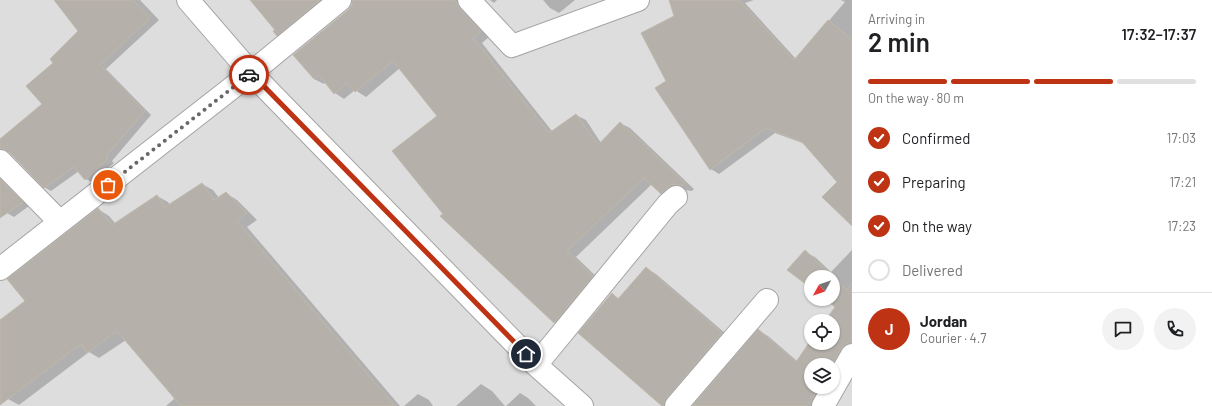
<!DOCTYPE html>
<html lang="en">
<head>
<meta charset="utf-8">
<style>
  :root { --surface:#fff; --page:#f2f2f2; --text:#202124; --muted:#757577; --line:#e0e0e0; --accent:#bd3313 }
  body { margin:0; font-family:Barlow,sans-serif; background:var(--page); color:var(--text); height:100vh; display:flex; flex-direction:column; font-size:15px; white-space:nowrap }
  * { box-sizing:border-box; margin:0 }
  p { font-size:13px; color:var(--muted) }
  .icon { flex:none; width:22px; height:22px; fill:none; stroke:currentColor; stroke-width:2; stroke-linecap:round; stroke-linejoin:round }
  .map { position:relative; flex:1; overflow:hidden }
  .drawer { display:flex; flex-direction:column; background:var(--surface); width:360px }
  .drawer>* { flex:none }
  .needle { width:26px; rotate:230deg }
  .tools { position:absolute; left:804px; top:270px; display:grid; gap:8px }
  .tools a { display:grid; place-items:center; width:36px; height:36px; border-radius:50%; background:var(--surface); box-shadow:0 1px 3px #0004; font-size:20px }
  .pin { position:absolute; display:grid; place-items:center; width:34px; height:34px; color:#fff; margin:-17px; border:2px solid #fff; border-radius:50%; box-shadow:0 1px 4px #0007 }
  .courier { position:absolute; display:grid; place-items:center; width:40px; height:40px; margin:-20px; border:3px solid #bd3313; border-radius:50%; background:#fff; color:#222; box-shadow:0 1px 5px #0007 }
  .overview em { font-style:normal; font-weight:600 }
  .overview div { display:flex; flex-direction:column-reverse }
  .overview { display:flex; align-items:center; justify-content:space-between; height:68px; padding:0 16px }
  h1 { font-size:26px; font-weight:600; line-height:30px }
  .bar { display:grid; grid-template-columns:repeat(4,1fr); gap:6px 4px; align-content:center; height:48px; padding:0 16px }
  .bar i { height:5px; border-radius:3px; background:var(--line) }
  .bar .selected { background:var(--accent) }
  .bar p { grid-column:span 4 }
  .line { display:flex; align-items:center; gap:10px; padding:0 16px; border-top:1px solid var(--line) }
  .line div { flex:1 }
  .round { display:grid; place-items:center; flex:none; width:42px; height:42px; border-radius:21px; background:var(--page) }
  ol { padding:0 16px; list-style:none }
  li { display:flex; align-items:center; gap:12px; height:44px }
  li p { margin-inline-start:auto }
  li .icon { padding:4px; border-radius:50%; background:var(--accent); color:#fff; stroke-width:4 }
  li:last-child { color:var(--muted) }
  li i { width:22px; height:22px; border:2px solid var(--line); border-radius:50% }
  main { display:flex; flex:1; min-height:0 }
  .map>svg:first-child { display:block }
</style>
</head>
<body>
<main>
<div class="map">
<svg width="852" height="406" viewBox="0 0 852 406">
  <rect width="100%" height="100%" fill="#f0efe8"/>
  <!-- residential -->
  <path fill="#dedddd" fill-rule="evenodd" d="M0,0h852v406h-852zM811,277h22v22h-22zM811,321h22v22h-22zM811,365h22v22h-22z"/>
  <!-- shadow -->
  <path fill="#0003" d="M63,0h77l19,20 -53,49 45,46 -39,46 2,2 -21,20 -7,-4 -7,-8 -28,20 -7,-4 -34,-35h-5l-5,3v-15l43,-36 12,-41 25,-32z
    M252,0h84l-49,40 -9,-5 -2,-5z
    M353,0h115l21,37 -7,6 70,88 24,-16 10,5 15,23 19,-20 10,5 64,61 -2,2 -9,-1 -12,8 -10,-5 -9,-9 -76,73 26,25 -38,46 -9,-6 -113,-106 2,-2 -6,-98 -38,-48 -34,29 -11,-7 -11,9 -9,-6 -9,-11 -2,2 -10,-5 39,-75z
    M490,0h7l-3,3z
    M543,0h32l-16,13 -9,-5z
    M670,0h84l-9,3 51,56 49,-57 -4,-2h11v225l-14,-43 -33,-38 -30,-11 -56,41 -8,-5 -55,-80 11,-8 8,-64z
    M0,177l29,29 -15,11 -7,-4 -7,-7z
    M202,184l11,6 6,8 7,-5 11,7 20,20 -10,7 153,179h-234l9,-8 -49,-58 -27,18 -10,-6 -70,53 -11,-6 -8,-10v-68l26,-20 72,-92 11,7 7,8 41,-28 11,6 2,3z
    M852,250v103l-19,33v-21h-22v22h21l-11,19h-127l65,-75 9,5 29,25 14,-19v1h22v-22h-7l11,-15 -10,-7h6v-22h-22v10l-6,-35 10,5 16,15z
    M646,268l10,6 76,65 -57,67h-11l-3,-2 -49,-110 8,5z
    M481,384l11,7 13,15h-49z
    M520,393l8,5 8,8h-30z
    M418,394l11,6 4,6h-29z"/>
  <!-- building -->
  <path fill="#b5b1aa" stroke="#c0b8ab" d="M54,0h79l17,18 -50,47 45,46 -39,45 2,3 -23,21 -11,-13 -30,21 -35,-36 -5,-3h-4v-10l42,-35 -16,-18 27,-23 -3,-4 28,-28z
    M250,0h70l-43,36 -4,-5 2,-1z
    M352,0h103l5,9 21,22 -8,7 76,95 27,-19 22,31 22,-23 65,61 -3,3 -2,-1h-7l-5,3 -7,6 -17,-16 -77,73 26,25 -39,47 -114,-107 3,-2 -51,-63 45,-35 -44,-55 -38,31 -8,-9 -13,11 -15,-19 -5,4 -21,-24 55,-45 4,-5z
    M669,0h70l55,60 34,-40 24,20v186l-30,-29 15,-15 -35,-40 -36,-14 -56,42 -55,-82 11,-7 -25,-48 33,-17z
    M0,179l23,23 -23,16z
    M202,183l12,17 12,-8 21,21 -10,8 158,185h-214l-64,-75 -30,22 -6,-9 -81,61v-85l25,-19 -18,-22 91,-71 14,17 45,-30 8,12z
    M805,250l42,40 5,-7v60l-6,1 -5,5 -9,16h-21v22h8l-12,19h-115l66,-77 38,33 15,-22v3h22v-22h-8l10,-14 -10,-8h8v-22h-22v11l-24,-18z
    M646,267l76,66 -55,65 -3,8h-2l-84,-73 34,-40 6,6z"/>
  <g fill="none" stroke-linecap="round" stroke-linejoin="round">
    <!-- minor casing -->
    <g stroke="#a4a4a4" stroke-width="24">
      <path id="minor" d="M188,0l63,73 285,292 46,41
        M469,0l43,46 126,-46
        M0,161l60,61
        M0,269l251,-196 89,-73
        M536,365l132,-161 8,-7
        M676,406l91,-106
        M823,406l29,-51"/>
    </g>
    <!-- minor -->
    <use href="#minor" stroke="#fff" stroke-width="22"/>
  </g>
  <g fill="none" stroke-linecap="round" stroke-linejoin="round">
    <!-- done -->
    <path stroke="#696866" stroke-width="4" stroke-dasharray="0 7.2" d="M108,185l141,-110"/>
    <!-- route -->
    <path stroke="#bd3313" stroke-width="5" d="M249,75l2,-2 275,281"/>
  </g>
</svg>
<div class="tools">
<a><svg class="needle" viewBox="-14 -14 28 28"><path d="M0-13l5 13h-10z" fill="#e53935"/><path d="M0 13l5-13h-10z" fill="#757577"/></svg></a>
<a><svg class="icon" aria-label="locate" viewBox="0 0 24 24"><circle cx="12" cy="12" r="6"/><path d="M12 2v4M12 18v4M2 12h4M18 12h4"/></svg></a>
<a><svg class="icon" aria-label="layers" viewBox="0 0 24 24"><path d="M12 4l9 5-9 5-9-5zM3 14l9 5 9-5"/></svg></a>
</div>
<div class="pin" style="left:108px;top:185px;background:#ea580c"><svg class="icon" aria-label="bag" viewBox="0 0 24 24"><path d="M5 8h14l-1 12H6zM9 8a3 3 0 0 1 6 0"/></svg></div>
<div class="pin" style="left:526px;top:354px;background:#1f2937"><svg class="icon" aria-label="home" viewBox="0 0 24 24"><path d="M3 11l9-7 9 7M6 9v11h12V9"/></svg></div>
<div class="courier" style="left:249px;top:75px"><svg class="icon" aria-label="car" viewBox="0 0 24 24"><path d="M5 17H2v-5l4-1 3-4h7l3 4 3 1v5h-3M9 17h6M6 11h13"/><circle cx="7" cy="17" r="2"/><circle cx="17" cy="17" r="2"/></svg></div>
</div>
<section class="drawer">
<div class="overview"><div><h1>2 min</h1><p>Arriving in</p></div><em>17:32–17:37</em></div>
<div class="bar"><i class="selected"></i><i class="selected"></i><i class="selected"></i><i></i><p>On the way · 80 m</p></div>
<ol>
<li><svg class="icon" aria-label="check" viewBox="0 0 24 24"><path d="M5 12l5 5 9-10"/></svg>Confirmed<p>17:03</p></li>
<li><svg class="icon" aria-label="check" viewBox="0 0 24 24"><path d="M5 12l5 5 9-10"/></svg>Preparing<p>17:21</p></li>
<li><svg class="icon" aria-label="check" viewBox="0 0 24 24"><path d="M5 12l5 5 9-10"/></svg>On the way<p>17:23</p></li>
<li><i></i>Delivered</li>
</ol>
<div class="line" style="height:72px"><b class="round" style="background:var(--accent);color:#fff">J</b><div><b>Jordan</b><p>Courier · 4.7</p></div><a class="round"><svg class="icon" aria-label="chat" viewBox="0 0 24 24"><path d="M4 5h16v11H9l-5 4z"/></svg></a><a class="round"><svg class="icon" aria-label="phone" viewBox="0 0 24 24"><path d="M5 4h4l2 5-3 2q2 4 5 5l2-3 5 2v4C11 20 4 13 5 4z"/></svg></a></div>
</section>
</main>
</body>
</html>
